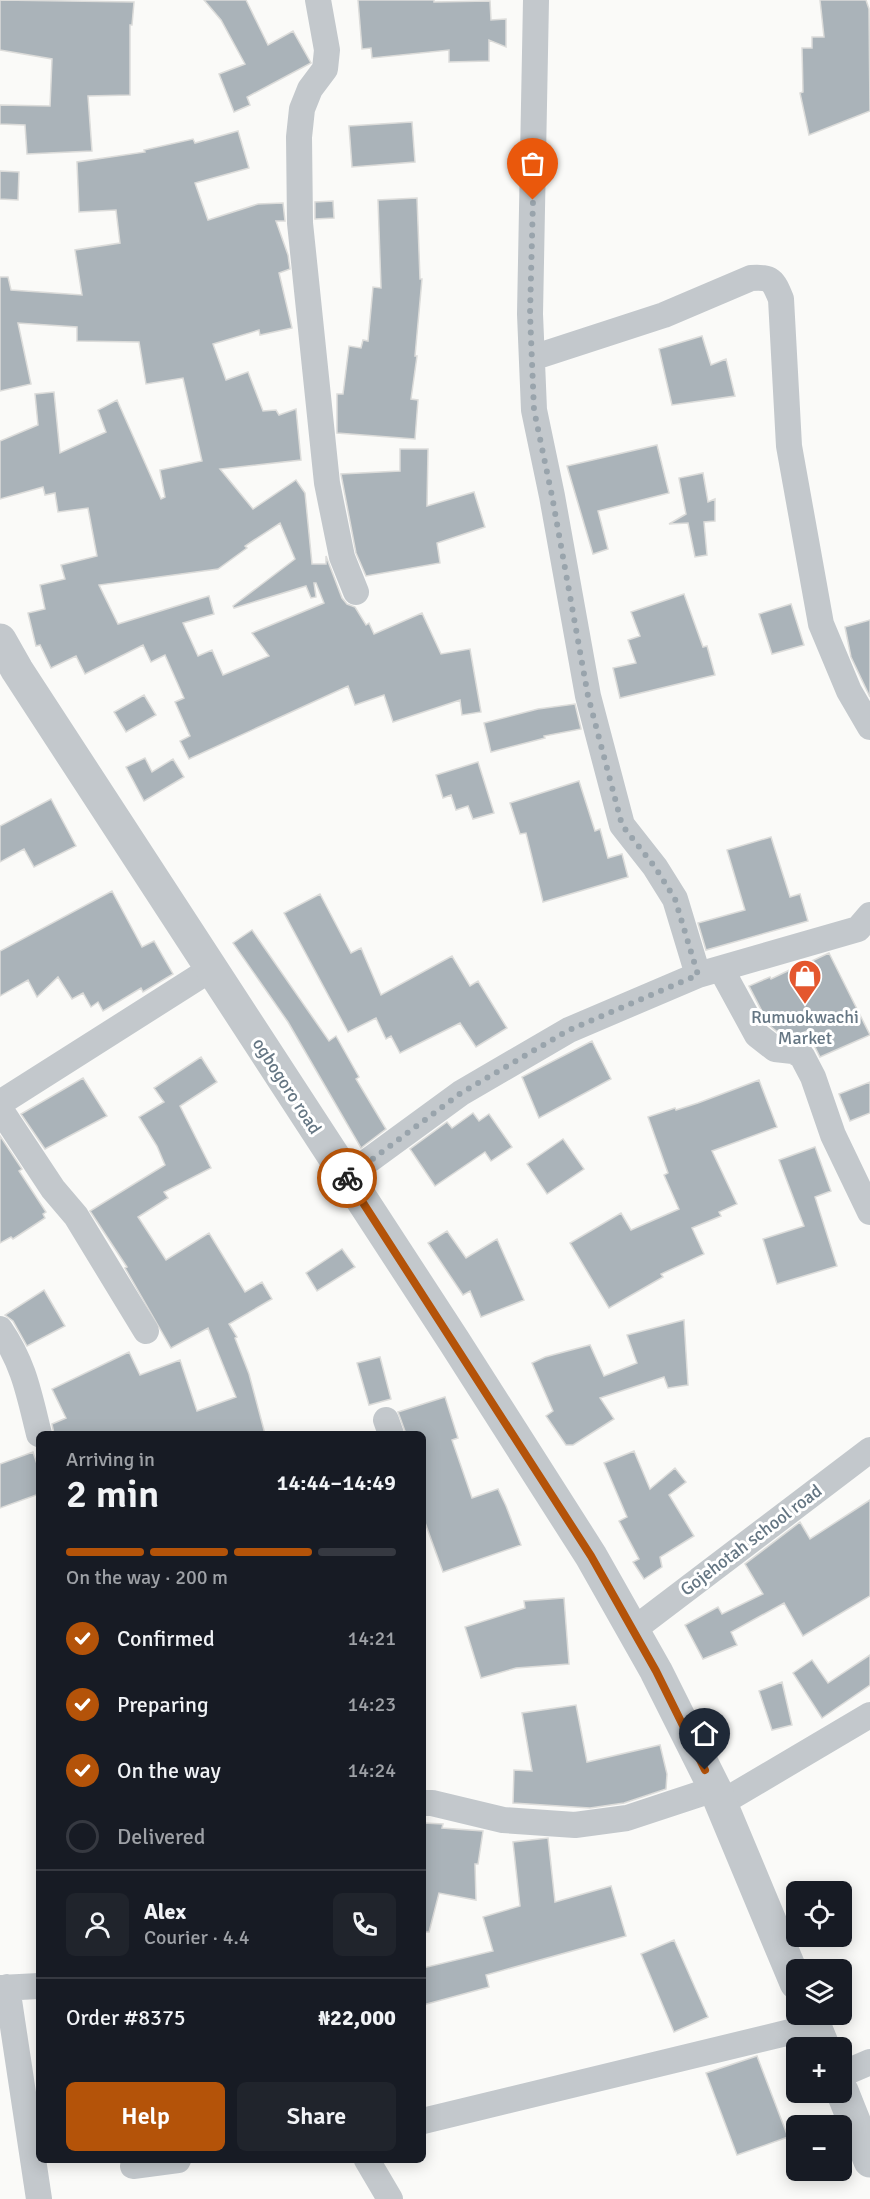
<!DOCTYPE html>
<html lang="en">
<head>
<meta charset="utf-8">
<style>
  :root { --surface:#171b24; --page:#20242c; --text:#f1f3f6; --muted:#9ea1a6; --line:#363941; --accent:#b45309 }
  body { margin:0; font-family:Signika,sans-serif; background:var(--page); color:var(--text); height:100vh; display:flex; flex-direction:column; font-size:22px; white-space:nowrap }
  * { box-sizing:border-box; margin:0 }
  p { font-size:20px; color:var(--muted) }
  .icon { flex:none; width:33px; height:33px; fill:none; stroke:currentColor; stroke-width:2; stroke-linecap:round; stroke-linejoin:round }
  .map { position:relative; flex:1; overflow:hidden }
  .sheet { position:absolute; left:36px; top:1431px; width:390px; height:732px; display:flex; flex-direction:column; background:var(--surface); border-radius:9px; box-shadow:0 3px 15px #0003 }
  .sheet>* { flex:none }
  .tools { position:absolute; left:786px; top:1881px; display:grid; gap:12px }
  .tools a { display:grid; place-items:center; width:66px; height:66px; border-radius:9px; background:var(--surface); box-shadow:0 3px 15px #0003; font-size:30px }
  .pin { position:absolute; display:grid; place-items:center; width:51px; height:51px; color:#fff; margin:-62px -26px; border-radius:50% 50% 50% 0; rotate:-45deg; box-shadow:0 0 6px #0007 }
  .pin .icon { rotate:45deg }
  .courier { position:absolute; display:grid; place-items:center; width:60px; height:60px; margin:-30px; border:4px solid #b45309; border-radius:50%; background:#fff; color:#222; box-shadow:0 2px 8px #0007 }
  .headline em { font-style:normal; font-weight:600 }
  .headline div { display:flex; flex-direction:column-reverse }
  .headline { display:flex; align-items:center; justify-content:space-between; height:102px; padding:0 30px }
  h1 { font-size:39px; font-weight:600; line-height:45px }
  .bar { display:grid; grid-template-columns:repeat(4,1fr); gap:9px 6px; align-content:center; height:72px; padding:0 30px }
  .bar i { height:8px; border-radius:4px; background:var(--line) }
  .bar .active { background:var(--accent) }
  .bar p { grid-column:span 4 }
  .line { display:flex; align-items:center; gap:15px; padding:0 30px; border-top:2px solid var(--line) }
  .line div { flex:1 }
  .round { display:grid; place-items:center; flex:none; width:63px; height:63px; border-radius:9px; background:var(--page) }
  ol { padding:0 30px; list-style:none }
  li { display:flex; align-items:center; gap:18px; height:66px }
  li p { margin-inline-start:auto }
  li .icon { padding:6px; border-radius:50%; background:var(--accent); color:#fff; stroke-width:4 }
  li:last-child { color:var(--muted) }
  li i { width:33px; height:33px; border:3px solid var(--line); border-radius:50% }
  .action { display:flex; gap:12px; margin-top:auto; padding:12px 30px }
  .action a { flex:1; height:69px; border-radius:9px; background:var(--accent); color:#fff; font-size:24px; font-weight:600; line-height:69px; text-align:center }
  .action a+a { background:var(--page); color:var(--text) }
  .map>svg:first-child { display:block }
</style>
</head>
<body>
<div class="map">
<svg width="870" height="2199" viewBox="0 0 870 2199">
  <rect width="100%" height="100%" fill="#fafaf8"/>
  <!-- building -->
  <path fill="#aab3b9" stroke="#dcdcda" stroke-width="1.5" fill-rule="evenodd" d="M0,0l134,2 -2,23h-2v70l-42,1 4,55 -65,3 -2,-29 -25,-1v-19l50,1 2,-47 -52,-9z
    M204,0h42l22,45 25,-14 18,32 -64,34 3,8 -16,7 -15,-38 26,-10 -24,-44z
    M358,0h76v2l56,-1 1,19 15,-1v28l-17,-7v21l-40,1v-12l-77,8 -1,-10 -9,1z
    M820,0h46l3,9 1,102 -61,24 -9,-42 3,-1 -1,-44h10v-11h12z
    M412,122l3,40 -63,5 -3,-41z
    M238,131l11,37 -54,15 13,37 50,-16 25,-1 2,18h-9l12,34 2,14 -11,4 13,55 -32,7 -1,-5 -46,14 13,36 22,-8 15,39 13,-1 3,5 17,-6 5,51 -81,9 33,40 43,-29 9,13 7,71h14v-8l16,42 5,6 8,3 11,18 3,-2 5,11 48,-21 19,41 29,-5 11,63 -19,3 -2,-15 -67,22 -9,-27 -29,10 -7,-19 -159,73 -9,-18 10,-5 -15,-34 9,-4 -19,-43 -14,7 -8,-17 -58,29 -9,-18 -25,12 -11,-23 -4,1 -8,-33 17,-4 -5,-24 25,-6 -4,-14 36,-9 -9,-48 -30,4 -3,-19 -10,2 -2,-8 -43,12v-58l38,-16 -3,-31 19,-2 6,61 46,-21 -8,-22 19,-10 44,99 4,-2 -5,-27 42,-9 -19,-83 -37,6 -7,-42 -62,-1v-14l-59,-4 13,61 -31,7v-114h8l3,13 71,5 -7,-45 45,-7 -4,-33 -37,2 -2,-50 68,-10 -1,-2 49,-11 2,4zM280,523l15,36 -62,47 1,2 72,-22 5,12 5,-1 -2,-14h2l8,20 -72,30 17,23 -46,19 -11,-25 -14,6 -15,-33 31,-9 -5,-18 -91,28 -19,-39 119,-16 29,-21 -2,-2z
    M0,171l19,1 -1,28 -18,-1z
    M417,198l3,81h2l-7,77h2l-6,43 7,1 -3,39 -78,-6v-39h6l6,-48 12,2 2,-8 5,1 5,-54 8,1 -3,-88z
    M333,201l1,17 -19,1v-17z
    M702,336l9,29 15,-6 9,37 -63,9 -13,-56z
    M657,445l12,48 -71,18 10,38 -15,5 -26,-88z
    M400,449h28l-1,57 47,-14 11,35 -48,16 3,20 -74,13 -10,-23 -15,-79 59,-3z
    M703,473l5,29 7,-3v22l-11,1 3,33 -12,2 -7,-34 -19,1 17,-10 -7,-36z
    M684,594l19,53 4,-1 8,29 -95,23 -7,-30 23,-5 -8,-23 12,-4 -9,-24z
    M791,604l13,41 -32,9 -13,-40z
    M870,620v77l-19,-40 -6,-30z
    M144,695l12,20 -30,17 -12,-20z
    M575,704l6,25 -37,7 1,2 -54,14 -7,-29 54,-14z
    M145,758l7,14 21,-13 11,18 -40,24 -18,-34z
    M478,762l16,51 -21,6 -5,-13 -12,4 -5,-15 -8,3 -7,-23z
    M579,781l16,50 5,-2 8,29 14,-4 6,23 -85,25 -17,-69 -6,1 -10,-31z
    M51,799l25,47 -42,21 -10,-18 -24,13v-36z
    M771,837l19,60 10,-3 8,27 -102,29 -8,-27 47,-13 -18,-60z
    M112,891l30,56 12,-6 19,33 -30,18 -2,-4 -38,23 -5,-9 -7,5 -8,-14 -11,6 -14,-22 -21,20 -9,-17 -28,16v-45z
    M320,894l31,59 10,-5 20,47 71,-39 18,30 8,-5 29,47 -31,19 -16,-24 -60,30 -9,-17 -5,3 -10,-21 -28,14 -64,-119z
    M252,930l77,111 7,-5 23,41 -3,2 30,50 -25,19 -73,-126 -55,-79z
    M829,953l41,82 -50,22 -13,-26 -12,5 -14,-1 -12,-10 -20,-39 21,-9 1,2 27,-13 1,1z
    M592,1041l19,38 -72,39 -17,-41z
    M201,1057l16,25 -37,24 31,62 -47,24 4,6 -30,19 28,43 43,-27 36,59 17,-10 10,17 -43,25 8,13 -2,1 14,36 16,60h-211l-2,-10 14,-6 -14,-29 77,-37 11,23 40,-15 17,51 39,-14 -28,-69 -37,20 -46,-80 2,-1 -37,-56 75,-46 -8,-19 -18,-29 25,-15 -10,-14z
    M83,1078l24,38 -62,33 -24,-35z
    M759,1080l18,47 -65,24 25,53 -18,8 2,4 -29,12 12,26 -43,20 2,3 -54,31 -39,-65 51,-30 10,17 48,-21 -15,-34 4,-2 -20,-56 27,-9 1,2 22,-7z
    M870,1082v31l-20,8 -11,-27z
    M473,1113l6,8 10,-7 23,33 -21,14 -6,-9 -50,34 -25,-37 37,-27 5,6z
    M0,1136l22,33 -3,2 27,41 -3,2 2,4 -32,21 -2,-2 -11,6z
    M563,1139l21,30 -37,25 -20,-30z
    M815,1147l16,44 -16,6 22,69 -60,18 -14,-45 41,-13 -25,-66z
    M447,1231l19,27 31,-19 27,61 -43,17 -11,-26 -7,4 -35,-52z
    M342,1249l13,18 -38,24 -11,-18z
    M44,1290l21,36 -38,20 -14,-25 -8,-6z
    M684,1320l4,65 -20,3 -4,-11 -64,21 14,21 -41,26h-7l-20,-29 7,-5 -21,-48 13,-6 45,-12 14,31 33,-13 -10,-28z
    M380,1357l11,42 -22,6 -12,-42z
    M445,1397l13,41 -6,2 20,58 26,-9 8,17 15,39 -78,27 -20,-55v-83h-17l-8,-22z
    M634,1451l16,38 25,-21 11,14 -17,13 25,41 -34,21 2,10 -18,12 -11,-17 6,-3 -20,-38 8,-4 -23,-54z
    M33,1452l6,18v24l-39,14v-44z
    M870,1500v96l-67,40 -19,-33 -53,29 6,13 -34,14 -18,-34 33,-18 4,7 41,-20 -18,-30 55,-42 10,17z
    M564,1598l5,66 -53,4 -35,10 -16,-51 60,-19 -1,-7z
    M870,1655v30l-48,33 -29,-45 19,-13 16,23z
    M782,1682l10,43 -20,5 -13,-39z
    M576,1705l11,57 73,-17 7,29 -1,15 -42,14 -34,5 -77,-5 1,-33 18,1 -10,-58z
    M423,1823l20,1 -1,4 41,3 -5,33h-3l1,36 -37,-7 -10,39h-6z
    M548,1838l7,64 56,-16 15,50 -140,39 3,12 -66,18v-37l70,-17 -10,-34 37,-11 -7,-64z
    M674,1940l34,77 -34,15 -33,-78z
    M757,2056l31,81 -51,18 -31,-82z"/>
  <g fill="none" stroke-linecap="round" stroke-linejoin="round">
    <!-- minor -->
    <path stroke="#c3c8cc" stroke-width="26" d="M318,0l9,50 -2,19 -15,20 -8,20 -3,28 1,86 27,260 15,74 14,35
      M536,0l-6,314 4,96 18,86 36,200 34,129 33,42 20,32 23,76
      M532,358l132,-43 87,-37c21,-1 22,2 30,21l8,147 32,178 28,67 21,36
      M721,969l36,66 18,14 18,2 9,5 11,21 20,58 37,77
      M0,1103l211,-134
      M0,1109l53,80 23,27 70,115
      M346,1177l115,-84 108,-63 129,-55 160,-46 12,-14
      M0,1329c24,35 29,65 39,105
      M386,1420l5,14
      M633,1630l237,-180
      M423,1803h9l71,17 72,5 52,-7 88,-29
      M721,1803l149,-88
      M7,1987l32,212
      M0,1988l39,-2
      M842,2074l28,-12
      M423,2121l392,-95
      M367,2160l23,39
      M133,2166l45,-6"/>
    <!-- tertiary -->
    <path stroke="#c3c8cc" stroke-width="33" d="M0,640l17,30 437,671 137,215 65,115 59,118 81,194
      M810,2014l14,34
      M842,2091l28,70"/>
  </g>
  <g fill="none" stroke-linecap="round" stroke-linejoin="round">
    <!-- done -->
    <path stroke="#99a4ac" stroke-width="6" stroke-dasharray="0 10.8" d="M347,1178l114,-85 108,-63 129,-55 -23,-76 -20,-32 -33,-42 -34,-129 -36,-200 -18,-86 -4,-96 3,-114"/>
    <!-- route -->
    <path stroke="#b45309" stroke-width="8" d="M347,1178l244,378 65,115 49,99"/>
  </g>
  <!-- icons -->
  <defs>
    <g id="shop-pin" transform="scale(1.725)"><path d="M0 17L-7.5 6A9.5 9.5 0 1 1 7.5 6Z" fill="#e4572e" stroke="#fff"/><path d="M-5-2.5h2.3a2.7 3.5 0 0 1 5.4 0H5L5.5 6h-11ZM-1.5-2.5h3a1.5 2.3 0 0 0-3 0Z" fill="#fff"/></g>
  </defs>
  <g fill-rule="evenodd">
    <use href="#shop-pin" x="805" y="976"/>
  </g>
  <g text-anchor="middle" stroke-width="6" stroke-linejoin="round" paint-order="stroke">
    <!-- poi labels -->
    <g font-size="18" fill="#657683" stroke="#fff">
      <text x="805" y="1023">Rumuokwachi<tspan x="805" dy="21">Market</tspan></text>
    </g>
    <!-- street labels -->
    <g font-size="18" fill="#657683" stroke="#fff">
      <text transform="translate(287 1086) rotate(57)" y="6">ogbogoro road</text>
      <text transform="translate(751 1540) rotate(-37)" y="6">Gojehotah school road</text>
    </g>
  </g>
</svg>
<div class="tools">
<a><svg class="icon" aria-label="locate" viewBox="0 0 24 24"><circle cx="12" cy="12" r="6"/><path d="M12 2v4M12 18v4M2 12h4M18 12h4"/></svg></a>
<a><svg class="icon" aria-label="layers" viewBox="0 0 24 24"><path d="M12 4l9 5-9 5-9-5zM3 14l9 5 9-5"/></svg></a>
<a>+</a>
<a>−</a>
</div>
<div class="pin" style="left:533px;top:200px;background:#ea580c"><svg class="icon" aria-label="bag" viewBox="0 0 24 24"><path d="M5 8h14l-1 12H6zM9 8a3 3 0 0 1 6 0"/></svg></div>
<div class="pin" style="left:705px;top:1770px;background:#1f2937"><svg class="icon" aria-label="home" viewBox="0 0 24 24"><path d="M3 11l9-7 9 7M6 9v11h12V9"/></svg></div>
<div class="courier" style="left:347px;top:1178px"><svg class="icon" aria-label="bike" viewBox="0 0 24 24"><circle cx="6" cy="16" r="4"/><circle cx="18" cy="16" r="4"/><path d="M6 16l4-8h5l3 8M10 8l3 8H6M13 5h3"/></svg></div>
<section class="sheet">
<div class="headline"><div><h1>2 min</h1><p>Arriving in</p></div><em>14:44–14:49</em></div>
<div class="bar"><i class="active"></i><i class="active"></i><i class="active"></i><i></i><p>On the way · 200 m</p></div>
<ol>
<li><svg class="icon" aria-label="check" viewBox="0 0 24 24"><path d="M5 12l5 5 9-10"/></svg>Confirmed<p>14:21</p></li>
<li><svg class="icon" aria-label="check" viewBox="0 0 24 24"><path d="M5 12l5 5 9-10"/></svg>Preparing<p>14:23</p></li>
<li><svg class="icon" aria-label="check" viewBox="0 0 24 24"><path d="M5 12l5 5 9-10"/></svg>On the way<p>14:24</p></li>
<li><i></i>Delivered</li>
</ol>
<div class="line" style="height:108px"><a class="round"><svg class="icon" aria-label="person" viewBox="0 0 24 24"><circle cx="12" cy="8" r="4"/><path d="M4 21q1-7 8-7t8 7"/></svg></a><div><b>Alex</b><p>Courier · 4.4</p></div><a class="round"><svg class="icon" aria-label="phone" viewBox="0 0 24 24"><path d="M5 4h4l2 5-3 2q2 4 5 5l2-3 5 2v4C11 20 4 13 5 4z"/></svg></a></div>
<div class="line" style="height:78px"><div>Order #8375</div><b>₦22,000</b></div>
<div class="action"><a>Help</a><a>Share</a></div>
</section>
</div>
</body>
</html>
